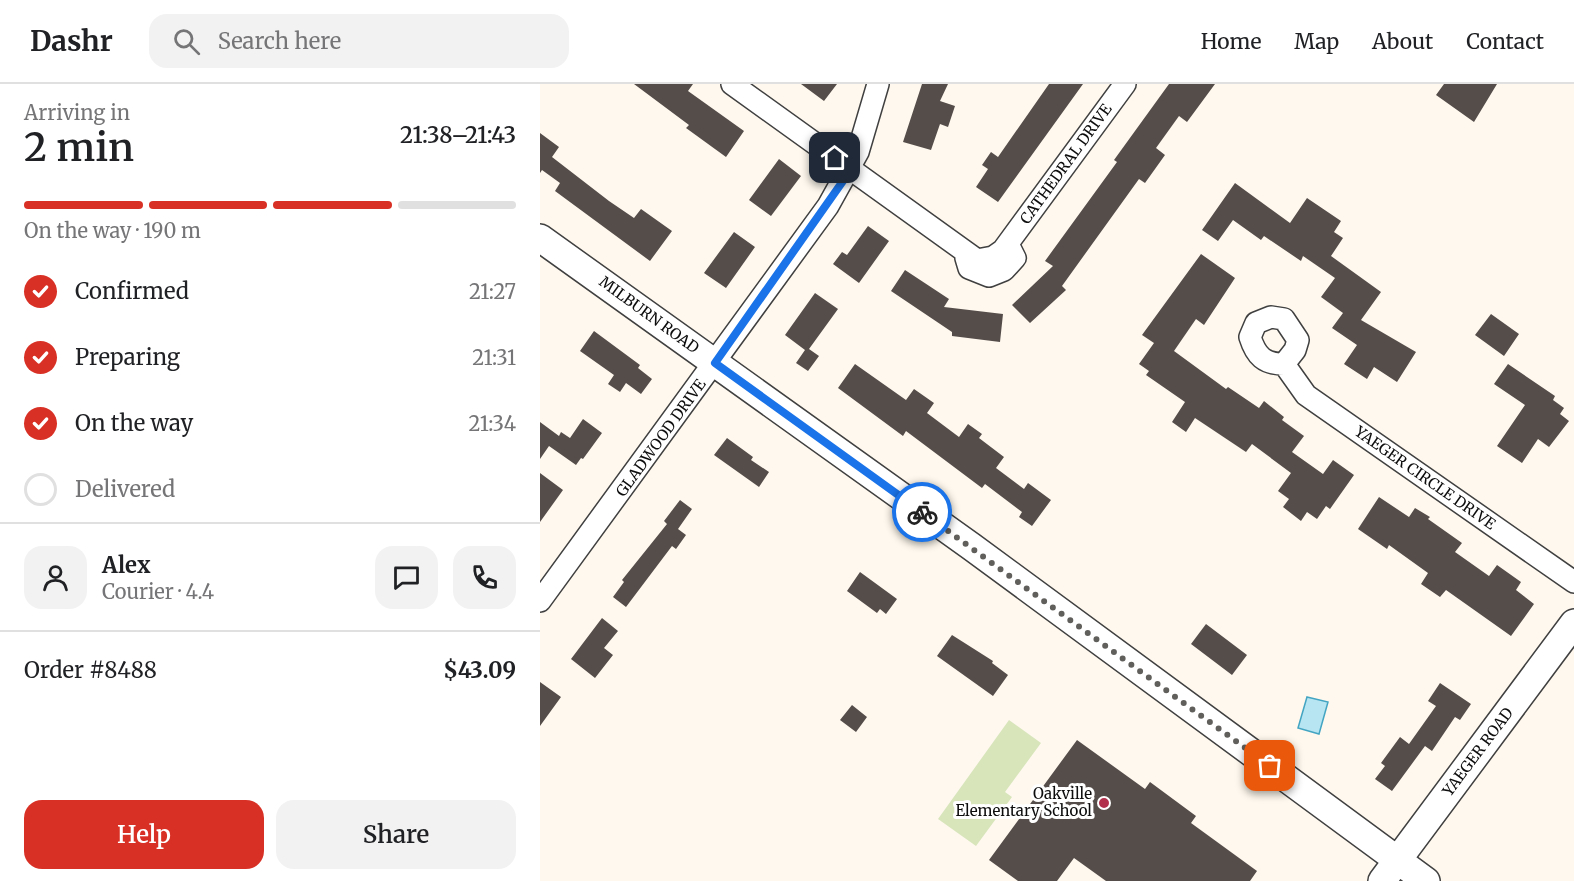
<!DOCTYPE html>
<html lang="en">
<head>
<meta charset="utf-8">
<style>
  :root { --surface:#fff; --page:#f2f2f2; --text:#202124; --muted:#757577; --line:#e0e0e0; --accent:#d93025 }
  body { margin:0; font-family:Merriweather,serif; background:var(--page); color:var(--text); height:100vh; display:flex; flex-direction:column; font-size:22px; white-space:nowrap }
  * { box-sizing:border-box; margin:0 }
  p { font-size:20px; color:var(--muted) }
  .icon { flex:none; width:33px; height:33px; fill:none; stroke:currentColor; stroke-width:2; stroke-linecap:round; stroke-linejoin:round }
  .map { position:relative; flex:1; overflow:hidden }
  .panel { display:flex; flex-direction:column; background:var(--surface); width:540px }
  .panel>* { flex:none }
  .pin { position:absolute; display:grid; place-items:center; width:51px; height:51px; color:#fff; margin:-26px; border-radius:12px; box-shadow:0 3px 9px #0006 }
  .courier { position:absolute; display:grid; place-items:center; width:60px; height:60px; margin:-30px; border:4px solid #1a73e8; border-radius:50%; background:#fff; color:#222; box-shadow:0 2px 8px #0007 }
  .summary em { font-style:normal; font-weight:600 }
  .summary div { display:flex; flex-direction:column-reverse }
  .summary { display:flex; align-items:center; justify-content:space-between; height:102px; padding:0 24px }
  h1 { font-size:39px; font-weight:600; line-height:45px }
  .bar { display:grid; grid-template-columns:repeat(4,1fr); gap:9px 6px; align-content:center; height:72px; padding:0 24px }
  .bar i { height:8px; border-radius:4px; background:var(--line) }
  .bar .active { background:var(--accent) }
  .bar p { grid-column:span 4 }
  .line { display:flex; align-items:center; gap:15px; padding:0 24px; border-top:2px solid var(--line) }
  .line div { flex:1 }
  .round { display:grid; place-items:center; flex:none; width:63px; height:63px; border-radius:18px; background:var(--page) }
  ol { padding:0 24px; list-style:none }
  li { display:flex; align-items:center; gap:18px; height:66px }
  li p { margin-inline-start:auto }
  li .icon { padding:6px; border-radius:50%; background:var(--accent); color:#fff; stroke-width:4 }
  li:last-child { color:var(--muted) }
  li i { width:33px; height:33px; border:3px solid var(--line); border-radius:50% }
  .action { display:flex; gap:12px; margin-top:auto; padding:12px 24px }
  .action a { flex:1; height:69px; border-radius:18px; background:var(--accent); color:#fff; font-size:24px; font-weight:600; line-height:69px; text-align:center }
  .action a+a { background:var(--page); color:var(--text) }
  header { display:flex; align-items:center; gap:36px; box-sizing:border-box; height:84px; padding:0 30px; background:var(--surface); border-bottom:2px solid var(--line) }
  header strong { font-size:28px }
  nav { display:flex; gap:33px; margin-inline-start:auto; font-size:21px }
  .search { width:420px; height:54px; background:var(--page); display:flex; align-items:center; gap:15px; box-sizing:border-box; padding:0 21px; border-radius:18px; color:var(--muted); font-size:22px }
  main { display:flex; flex:1; min-height:0 }
  .map>svg:first-child { display:block }
</style>
</head>
<body>
<header>
<strong>Dashr</strong>
<div class="search"><svg class="icon" aria-label="search" viewBox="0 0 24 24"><circle cx="10" cy="10" r="6"/><path d="M15 15l6 6"/></svg>Search here</div>
<nav><a>Home</a><a>Map</a><a>About</a><a>Contact</a></nav>
</header>
<main>
<section class="panel">
<div class="summary"><div><h1>2 min</h1><p>Arriving in</p></div><em>21:38–21:43</em></div>
<div class="bar"><i class="active"></i><i class="active"></i><i class="active"></i><i></i><p>On the way · 190 m</p></div>
<ol>
<li><svg class="icon" aria-label="check" viewBox="0 0 24 24"><path d="M5 12l5 5 9-10"/></svg>Confirmed<p>21:27</p></li>
<li><svg class="icon" aria-label="check" viewBox="0 0 24 24"><path d="M5 12l5 5 9-10"/></svg>Preparing<p>21:31</p></li>
<li><svg class="icon" aria-label="check" viewBox="0 0 24 24"><path d="M5 12l5 5 9-10"/></svg>On the way<p>21:34</p></li>
<li><i></i>Delivered</li>
</ol>
<div class="line" style="height:108px"><a class="round"><svg class="icon" aria-label="person" viewBox="0 0 24 24"><circle cx="12" cy="8" r="4"/><path d="M4 21q1-7 8-7t8 7"/></svg></a><div><b>Alex</b><p>Courier · 4.4</p></div><a class="round"><svg class="icon" aria-label="chat" viewBox="0 0 24 24"><path d="M4 5h16v11H9l-5 4z"/></svg></a><a class="round"><svg class="icon" aria-label="phone" viewBox="0 0 24 24"><path d="M5 4h4l2 5-3 2q2 4 5 5l2-3 5 2v4C11 20 4 13 5 4z"/></svg></a></div>
<div class="line" style="height:78px"><div>Order #8488</div><b>$43.09</b></div>
<div class="action"><a>Help</a><a>Share</a></div>
</section>
<div class="map">
<svg width="1034" height="797" viewBox="0 0 1034 797">
  <rect width="100%" height="100%" fill="#fef8ee"/>
  <!-- green -->
  <path fill="#d8e5bb" d="M469,636l32,23 -36,49 7,5 -36,49 -38,-27z"/>
  <!-- water -->
  <path fill="#b7e5f1" stroke="#44a5c3" stroke-width="1.5" d="M767,613l21,5 -9,32 -21,-6z"/>
  <!-- building -->
  <path fill="#554d4a" d="M94,0h59l-5,7 56,40 -18,26 -40,-29 3,-3z
    M261,0h36l-13,17z
    M382,0h26l-8,17 15,5 -7,21 -8,-3 -9,26 -28,-8z
    M509,0h34l-85,118 -22,-15 12,-18 -6,-4 9,-13 7,5z
    M629,0h46l-28,38 -8,-6 -23,32 9,7 -20,28 -6,-4 -77,107 4,4 -36,33 -18,-18 41,-39 -8,-5 72,-99 -3,-2z
    M904,0h53l-23,38 -38,-27z
    M0,49l19,14 -7,10 57,44 25,17 7,-9 31,22 -22,30 -95,-70 5,-8 -18,-13 -2,3z
    M239,75l22,17 -30,40 -22,-16z
    M695,99l55,40 17,-25 34,23 -7,11 9,6 -12,18 50,36 -20,28 55,32 -19,30 -23,-15 -7,12 -23,-15 13,-19 -25,-17 11,-15 -22,-16 14,-19 -32,-22 -2,5 -37,-25 -3,4 -28,-20 -15,21 -16,-11z
    M328,142l21,15 -30,42 -26,-19 9,-12 5,3z
    M194,148l21,15 -29,41 -22,-15z
    M661,170l34,24 -31,47 -8,-6 -22,32 52,38 2,-2 31,21 5,-7 20,16 -2,3 22,16 -12,16 31,22 10,-14 21,15 -24,34 -4,-3 -9,13 -10,-7 -6,9 -18,-14 6,-8 -11,-8 13,-18 -39,-29 -6,8 -51,-34 -9,14 -14,-10 13,-20 -39,-27 3,-4 -10,-7 15,-21 -12,-8z
    M365,186l44,29 -5,8 59,7 -3,28 -48,-6v-4l-61,-41z
    M275,209l23,16 -29,40 10,7 -11,15 -12,-8 9,-13 -20,-15z
    M951,230l28,20 -15,22 -29,-21z
    M54,247l46,34 -2,3 14,11 -11,15 -15,-11 -6,9 -12,-8 6,-9 -34,-24z
    M315,280l51,36 8,-11 20,14 -7,10 32,24 9,-13 14,10 -3,4 25,19 -8,11 28,21 4,-6 23,17 -19,26 -13,-9 3,-5 -37,-28 -3,4 -76,-57 -3,5 -65,-48z
    M968,280l47,32 -2,4 11,8 -4,6 9,7 -20,26 -11,-8 -16,24 -25,-17 28,-41 -31,-21z
    M43,335l19,14 -19,26 -2,-1 -5,7 -27,-19 -9,13v-37l19,14 2,-4 9,6z
    M187,354l26,19 -2,3 18,12 -10,15 -45,-32z
    M0,389l23,17 -23,32z
    M839,413l30,20 6,-9 15,9 -2,2 34,24 -7,9 34,24 8,-11 24,17 -5,8 18,14 -23,32 -65,-46 -6,7 -19,-13 7,-11 -39,-28 -2,4 -29,-20z
    M140,416l12,9 -14,20 8,6 -10,14 -4,-3 -46,61 -13,-10 11,-15 -2,-2 45,-56 -3,-3z
    M320,488l37,27 -11,15 -6,-5 -3,4 -30,-22z
    M62,534l16,13 -14,17 9,7 -18,23 -24,-19z
    M666,540l41,31 -15,20 -41,-31z
    M412,551l41,26 -1,2 16,12 -15,21 -56,-40z
    M0,598l21,15 -21,29z
    M900,599l31,21 -11,16 -5,-3 -23,34 -7,-5 -33,45 -17,-12 10,-13 -4,-3 19,-26 9,7 27,-38 -8,-5z
    M312,621l15,12 -11,15 -16,-12z
    M537,656l68,49 5,-7 46,34 -5,7 66,48 -7,10h-144l-32,-23 -17,23h-39l-29,-21z"/>
  <g fill="none" stroke-linecap="round" stroke-linejoin="round">
    <!-- minor casing -->
    <g stroke="#404040" stroke-width="24">
      <path id="minor" d="M192,0l245,176 16,-3 10,-7 122,-166
        M426,174l3,10 20,8 15,-6 11,-12 -7,-14
        M731,233l13,2 14,21 -3,10 -11,14c-20,0 -28,-8 -34,-27l6,-14z
        M744,280l22,31 268,187
        M0,517l288,-395 30,-54 20,-68"/>
    </g>
    <!-- tertiary casing -->
    <g stroke="#404040" stroke-width="30">
      <path id="tertiary" d="M0,154l432,309 454,334
        M842,797l192,-258"/>
    </g>
    <!-- minor -->
    <use href="#minor" stroke="#fff" stroke-width="21"/>
    <!-- tertiary -->
    <use href="#tertiary" stroke="#fff" stroke-width="27"/>
  </g>
  <g fill="none" stroke-linecap="round" stroke-linejoin="round">
    <!-- done -->
    <path stroke="#615f5c" stroke-width="6" stroke-dasharray="0 10.8" d="M382,428l348,254"/>
    <!-- route -->
    <path stroke="#1a73e8" stroke-width="8" d="M295,74l15,11 -7,12 -128,182 207,149"/>
  </g>
  <!-- markers -->
  <circle fill="#b2304c" stroke="#fff" stroke-width="2" cx="564" cy="719" r="6"/>
  <g text-anchor="middle" stroke-width="6" stroke-linejoin="round" paint-order="stroke">
    <!-- street labels -->
    <g font-size="15" fill="#0d0d0d" stroke="#fff">
      <text transform="translate(526 80) rotate(-54)" y="5">CATHEDRAL DRIVE</text>
      <text transform="translate(109 231) rotate(36)" y="5">MILBURN ROAD</text>
      <text transform="translate(121 354) rotate(-54)" y="5">GLADWOOD DRIVE</text>
      <text transform="translate(885 394) rotate(35)" y="5">YAEGER CIRCLE DRIVE</text>
      <text transform="translate(938 668) rotate(-53)" y="5">YAEGER ROAD</text>
    </g>
    <!-- poi labels -->
    <g font-size="15" fill="#0d0d0d" stroke="#fff" text-anchor="end">
      <text x="552" y="715">Oakville<tspan x="552" dy="17">Elementary School</tspan></text>
    </g>
  </g>
</svg>
<div class="pin" style="left:730px;top:682px;background:#ea580c"><svg class="icon" aria-label="bag" viewBox="0 0 24 24"><path d="M5 8h14l-1 12H6zM9 8a3 3 0 0 1 6 0"/></svg></div>
<div class="pin" style="left:295px;top:74px;background:#1f2937"><svg class="icon" aria-label="home" viewBox="0 0 24 24"><path d="M3 11l9-7 9 7M6 9v11h12V9"/></svg></div>
<div class="courier" style="left:382px;top:428px"><svg class="icon" aria-label="bike" viewBox="0 0 24 24"><circle cx="6" cy="16" r="4"/><circle cx="18" cy="16" r="4"/><path d="M6 16l4-8h5l3 8M10 8l3 8H6M13 5h3"/></svg></div>
</div>
</main>
</body>
</html>
